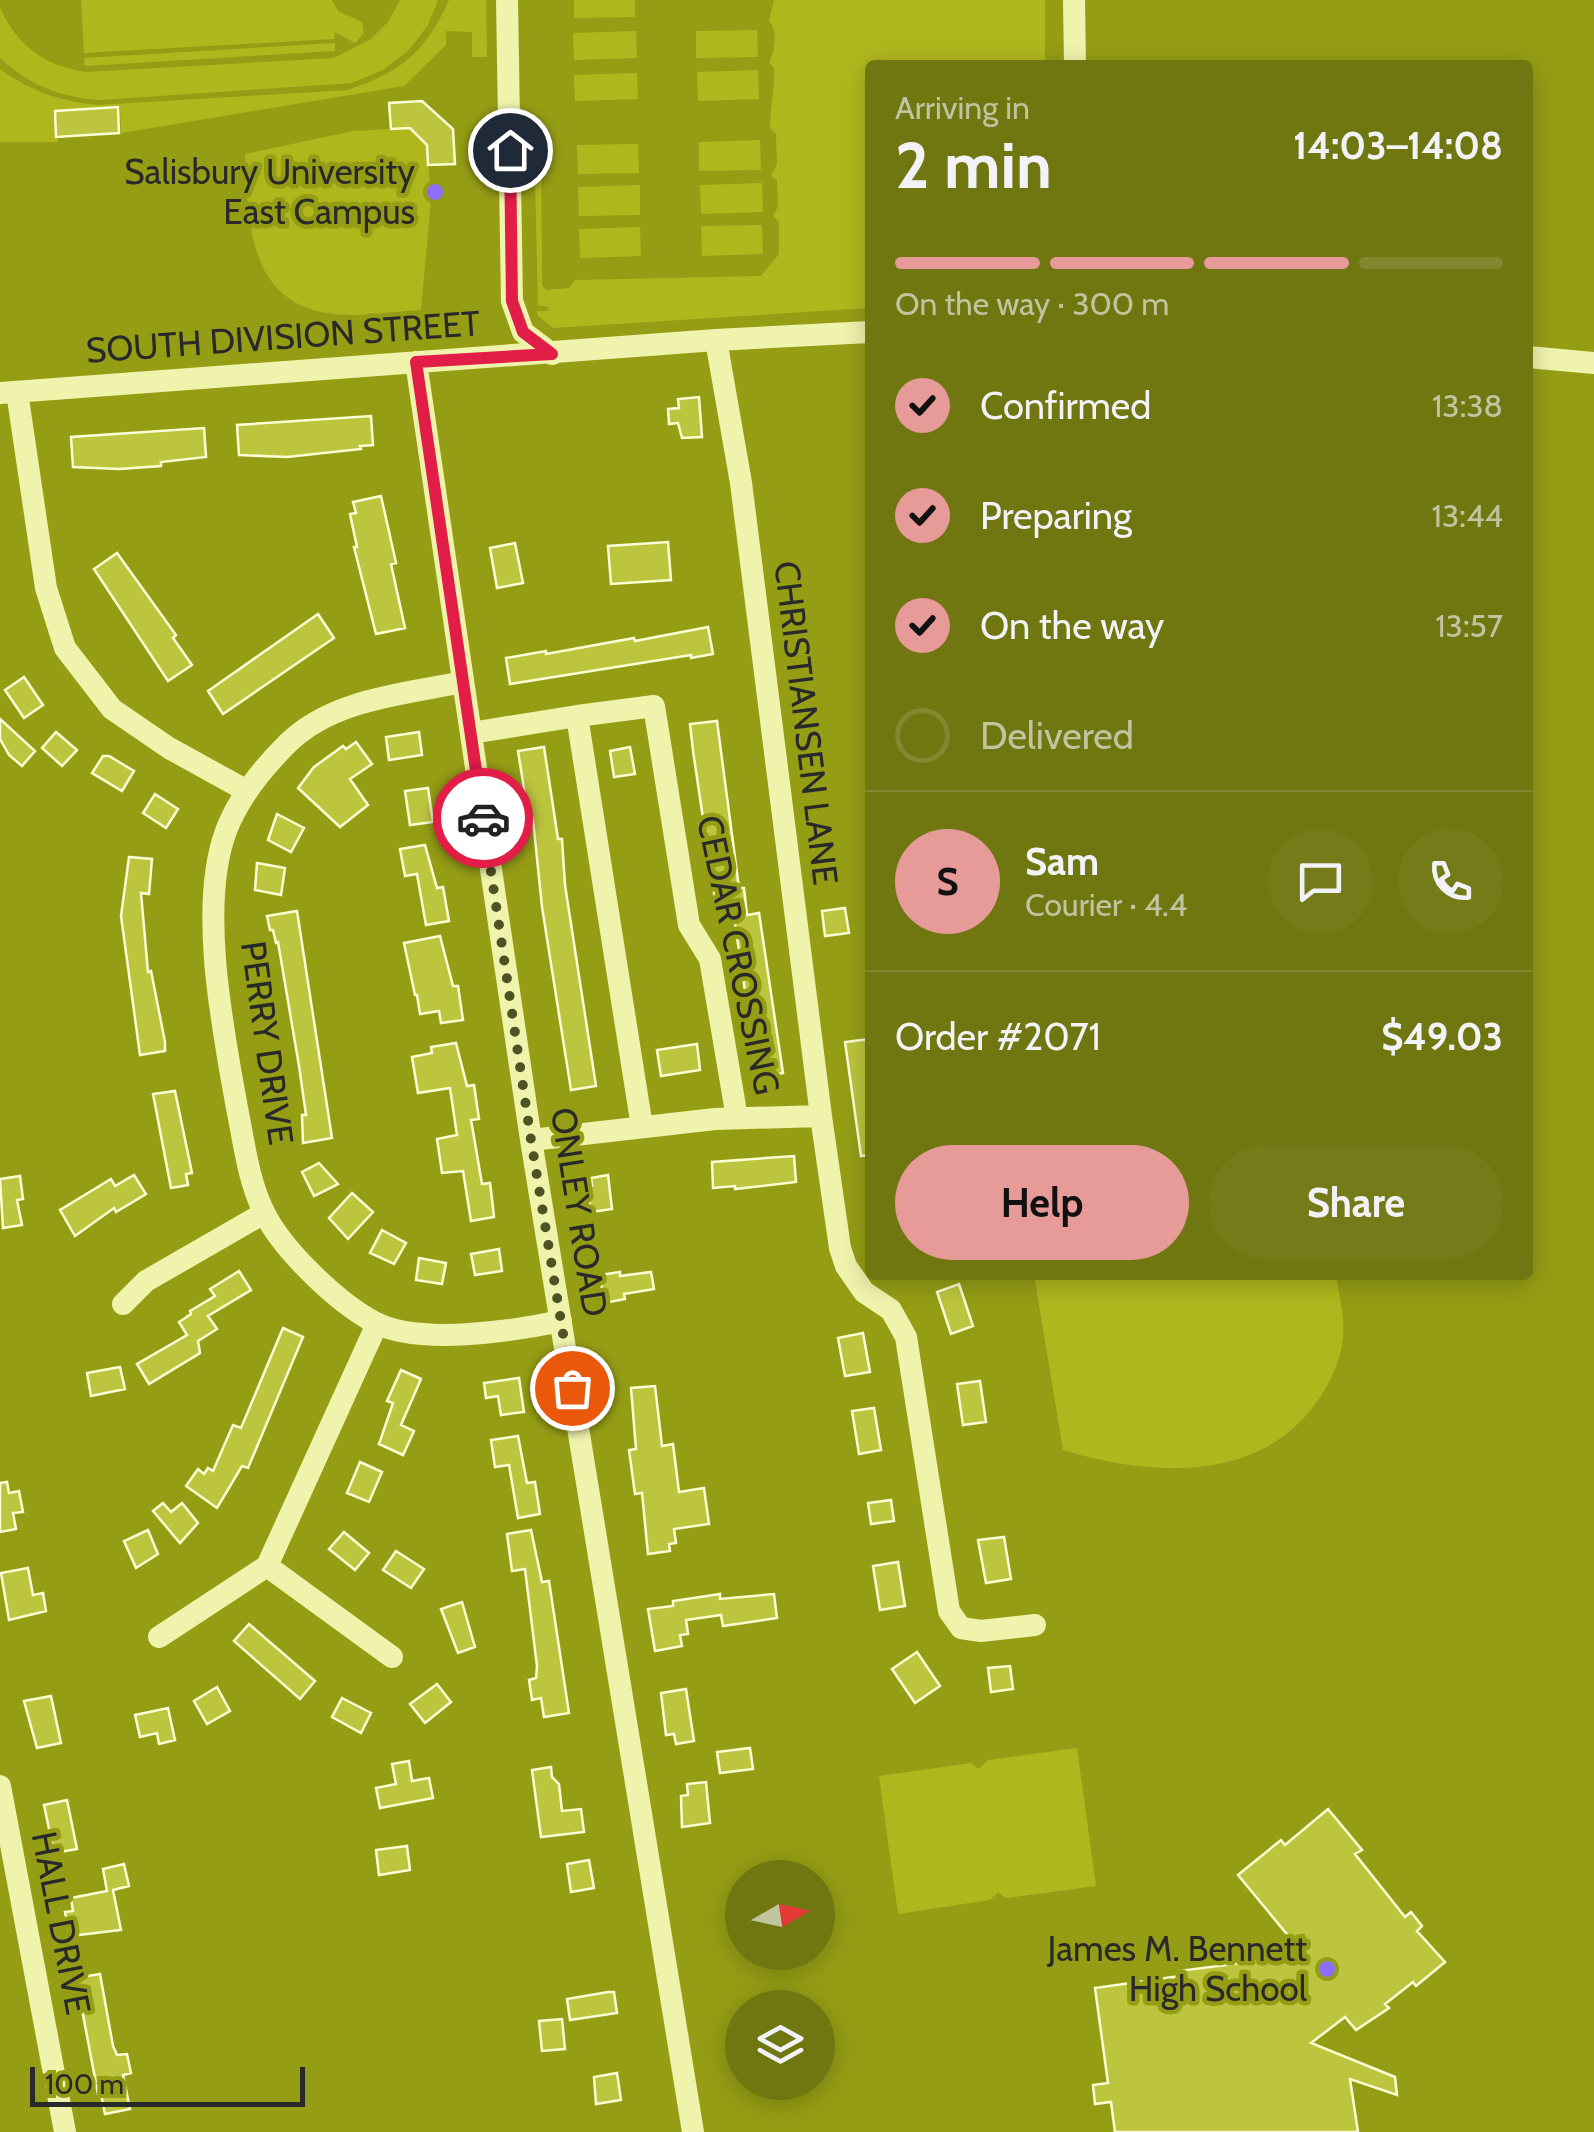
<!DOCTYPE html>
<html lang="en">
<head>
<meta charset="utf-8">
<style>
  :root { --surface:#707610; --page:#757b19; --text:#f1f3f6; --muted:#c0c49f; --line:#828830; --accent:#e69b98 }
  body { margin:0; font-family:Cabin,sans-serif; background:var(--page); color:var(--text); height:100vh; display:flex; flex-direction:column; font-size:38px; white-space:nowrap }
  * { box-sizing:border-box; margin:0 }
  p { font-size:32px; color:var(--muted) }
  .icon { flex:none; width:55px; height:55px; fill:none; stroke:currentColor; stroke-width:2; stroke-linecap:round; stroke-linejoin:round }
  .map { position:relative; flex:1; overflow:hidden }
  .panel { position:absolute; left:865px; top:60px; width:668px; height:1220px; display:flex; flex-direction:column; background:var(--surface); border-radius:10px; box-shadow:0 5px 25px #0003 }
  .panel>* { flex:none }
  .needle { width:65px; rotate:81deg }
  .tools { position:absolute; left:725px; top:1860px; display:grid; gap:20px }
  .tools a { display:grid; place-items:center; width:110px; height:110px; border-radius:50%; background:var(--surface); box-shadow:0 5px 25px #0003; font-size:50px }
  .scale { position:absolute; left:30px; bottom:25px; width:275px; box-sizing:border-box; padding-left:10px; border:5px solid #292929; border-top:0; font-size:28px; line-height:35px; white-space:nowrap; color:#292929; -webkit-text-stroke:8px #959d15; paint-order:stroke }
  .pin { position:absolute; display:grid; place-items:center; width:85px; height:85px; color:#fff; margin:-42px; border:5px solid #fff; border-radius:50%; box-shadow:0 2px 10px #0007 }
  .courier { position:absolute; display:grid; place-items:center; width:100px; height:100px; margin:-50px; border:8px solid #e11d48; border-radius:50%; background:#fff; color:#222; box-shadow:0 2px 12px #0007 }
  .summary em { font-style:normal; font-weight:700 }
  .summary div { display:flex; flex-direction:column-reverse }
  .summary { display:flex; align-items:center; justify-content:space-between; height:170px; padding:0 30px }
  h1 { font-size:65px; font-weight:700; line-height:75px }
  .bar { display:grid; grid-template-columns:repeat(4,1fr); gap:15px 10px; align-content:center; height:120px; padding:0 30px }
  .bar i { height:12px; border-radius:8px; background:var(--line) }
  .bar .active { background:var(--accent) }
  .bar p { grid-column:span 4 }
  .line { display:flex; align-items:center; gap:25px; padding:0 30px; border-top:2px solid var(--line) }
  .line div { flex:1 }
  .round { display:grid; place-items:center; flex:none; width:105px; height:105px; border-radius:52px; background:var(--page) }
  ol { padding:0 30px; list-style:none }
  li { display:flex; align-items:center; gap:30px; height:110px }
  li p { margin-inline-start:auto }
  li .icon { padding:10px; border-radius:50%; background:var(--accent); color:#111; stroke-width:4 }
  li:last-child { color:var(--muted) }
  li i { width:55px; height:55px; border:5px solid var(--line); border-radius:50% }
  .cta { display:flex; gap:20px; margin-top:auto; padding:20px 30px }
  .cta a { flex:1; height:115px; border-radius:60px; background:var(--accent); color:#111; font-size:40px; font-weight:700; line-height:115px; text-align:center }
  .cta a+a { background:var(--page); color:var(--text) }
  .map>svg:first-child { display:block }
</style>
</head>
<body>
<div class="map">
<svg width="1594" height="2132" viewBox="0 0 1594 2132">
  <rect width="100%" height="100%" fill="#959d15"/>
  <!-- green -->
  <path fill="#b0b71d" d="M81,0h251l6,11 24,11 2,11 -9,10 -20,-11 -1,7 -250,14z
    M400,0h38l-10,25 -19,25 -26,20 -31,13 -253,17c-40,-3 -70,-15 -99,-42v-51c15,37 46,60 86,65l248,-14 37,-19 17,-17z
    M449,0h37l1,57h-15v-25l-26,-1v14l-42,41 -283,47 -1,-26 -62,3v32h-58v-73c32,23 60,32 98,36l250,-15c53,-18 78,-38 101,-90z
    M574,0h61v17l-61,1z
    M774,0h271v65h-175v243l-317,20 -15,-12 -1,-5h11l1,-4 -11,-2 -4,-171 16,1 -1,4 -8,2 1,144 4,5 23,-2 6,-8 186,-4 18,-22v-32l-6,-6 5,-9 -1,-27 -6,-4 6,-12 -1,-30 -6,-6c0,-21 5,-38 4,-60l-5,-6c6,-11 9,-31 0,-41z
    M757,30l1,27 -62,1v-27z
    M636,31l1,27 -63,2 -1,-27z
    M335,43v8l-250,15 -1,-8z
    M758,70l1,29 -61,2 -1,-29z
    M637,73l1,26 -63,2 -1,-26z
    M410,128l17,17 4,55 -10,110c-28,2 -58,7 -86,4 -88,-8 -87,-94 -90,-160l109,-23z
    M760,140l1,30 -62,1v-29z
    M638,144l1,29 -61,1 -1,-29z
    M762,183l1,29 -62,2 -1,-29z
    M640,185v30l-61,1 -1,-29z
    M762,225l1,29 -61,2 -1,-30z
    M640,227l1,29 -61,2 -1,-29z
    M1034,1275h302c3,20 9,42 7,62 -2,24 -15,51 -30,70 -60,78 -167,68 -250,43z
    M1077,1748l19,138 -90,12 -8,-6 -8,8 -92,14 -19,-138 92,-13 8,6 9,-9z"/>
  <!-- building -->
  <path fill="#bdc43d" stroke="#fbfdd4" stroke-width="2.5" d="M422,101l31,28 2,35 -27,1 -1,-20 -17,-17 -19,1 -2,-26z
    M118,107l1,26 -63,4 -1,-26z
    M699,397l3,40 -20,1 -4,-15 -9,1 -1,-15 11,-1 -1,-9z
    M371,416l2,29 -13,1 1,3 -74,8 -48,-2 -2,-30z
    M204,428l2,29 -45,5v4l-42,3 -46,-2 -2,-30z
    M381,496l15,67 -5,1 14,64 -29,6 -22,-87h3l-7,-33 6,-1 -3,-11z
    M668,542l3,38 -60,4 -3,-38z
    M515,543l8,40 -26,5 -7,-40z
    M117,553l59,82 -3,3 19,27 -24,16 -74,-112z
    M318,614l16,24 -111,76 -15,-23z
    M708,627l5,27 -22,4v-3l-181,29 -4,-26 40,-7v3l88,-16 1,3z
    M24,677l19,28 -19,13 -19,-28z
    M0,719l35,32 -13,15 -13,-11 -9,-16z
    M717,721l22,167h5l3,27 12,-2 24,160 -25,5 -27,-181 -16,2 -22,-148 -3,-27z
    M56,732l21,18 -15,16 -20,-18z
    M419,732l3,23 -33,5 -3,-23z
    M356,742l16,22 -22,15 18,26 -28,22 -42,-39 16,-21 29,-21 3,3z
    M544,747l14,92h4l3,46 31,201 -25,4 -29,-183 -9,-88 -4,1 -11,-69z
    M630,747l5,27 -21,3 -4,-26z
    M103,756h6l25,15 -12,20 -30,-18z
    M428,788l5,34 -23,3 -5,-34z
    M155,794l23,15 -12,19 -23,-15z
    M277,814l27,14 -13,24 -23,-12z
    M425,845l12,43 6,-1 6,34 -23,4 -9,-51 -12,2 -5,-27z
    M129,857l23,2 -3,35 -8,-1 7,79 3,-1 14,71v9l-25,4 -19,-139z
    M257,863l28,5 -4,27 -26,-5z
    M845,908l4,25 -24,3 -3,-25z
    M297,911l35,227 -29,5 -1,-28h4l-7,-49 -21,-124 -2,1 -3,-13h-3l-3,-14z
    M440,936l13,50h5l5,34 -22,3 -2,-12 -19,3 -3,-19h-2l-11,-52z
    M870,1039v116l-9,1 -16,-114z
    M456,1043l11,43 7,-1 5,34 -8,1 4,23 7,41 8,-1 2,16 2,18 -23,4 -8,-50 -21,2 -5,-34 20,-4 -7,-47 -32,5 -6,-36 20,-4 -1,-6z
    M697,1044l3,26 -39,6 -4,-26z
    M175,1091l17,82 -6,1 2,11 -17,3 -18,-94z
    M794,1156l2,26 -61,7v-3l-22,2 -1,-26z
    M319,1163l19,21 -24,12 -12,-24z
    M134,1175l12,19 -30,18 -2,-4 -39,28 -15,-26 51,-31 4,7z
    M608,1175l4,34 -21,3 -4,-25 5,-1 -1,-8z
    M20,1176l3,23 -6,1 5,25 -19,3 -3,-49z
    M352,1193l21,19 -25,27 -19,-21z
    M382,1230l24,13 -12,21 -24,-11z
    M499,1249l3,22 -27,4 -4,-21z
    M419,1258l27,5 -4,21 -26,-4z
    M239,1271l12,19 -43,26 9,13 -19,12 2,12 -51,31 -12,-20 50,-29 -8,-13 12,-8 -1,-3 25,-15 -5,-7z
    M620,1272v4l31,-4 3,17 -30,5 1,5 -21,4 -4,-28z
    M959,1284l14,42 -22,8 -14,-42z
    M283,1328l20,9 -55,131 -6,-2 -25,42 -31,-22 12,-17 6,5 4,-6 5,3 20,-46 8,3z
    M863,1333l7,39 -25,4 -7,-38z
    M120,1367l5,22 -34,7 -4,-23z
    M401,1370l20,9 -20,46 13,6 -11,24 -24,-11 14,-41 -6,-2z
    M519,1378l5,34 -23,3 -3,-19 -12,2 -2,-15z
    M980,1381l6,41 -23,3 -6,-41z
    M655,1386l7,60 11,-2 6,48 25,-4 5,36 -35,5 2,14 -7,1 1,7 -22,3 -6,-61 -7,1 -6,-44 7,-1 -5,-61z
    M874,1408l7,42 -22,4 -7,-43z
    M518,1436l9,47 8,-1 5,32 -22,4 -9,-53 -14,2 -4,-27z
    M360,1462l22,10 -13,30 -22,-9z
    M7,1482l2,11 10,-2 4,21 -10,1 3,16 -16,3v-49z
    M891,1500l3,21 -23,3 -3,-21z
    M163,1503l8,9 11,-9 16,20 -18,20 -27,-32z
    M148,1530l10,24 -22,14 -12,-27z
    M531,1530l11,52 7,-1 20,132 -25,4 -3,-19 -9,2 -3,-20 7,-2 1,-12 -12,-97 -13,2 -5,-37z
    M344,1532l25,21 -14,17 -26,-21z
    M1004,1537l7,42 -25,4 -8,-43z
    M396,1551l28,18 -13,19 -28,-18z
    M898,1562l7,44 -25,4 -7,-44z
    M28,1568l5,27 10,-2 3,18 -37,9 -8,-47z
    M720,1594v5l54,-5 3,24 -54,8 -2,-11 -35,5 2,14 -8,1 2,11 -27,5 -7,-42 25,-3v-5z
    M462,1602l13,45 -17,6 -17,-44z
    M249,1624l66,57 -15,18 -66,-58z
    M917,1652l23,34 -25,17 -23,-34z
    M1010,1666l3,23 -22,3 -3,-24z
    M437,1684l14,18 -26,21 -15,-19z
    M217,1687l13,24 -23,13 -13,-23z
    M686,1689l8,52 -18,3 -2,-10 -8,1 -5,-42z
    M51,1696l10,47 -24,5 -13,-47z
    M342,1698l29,15 -10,20 -29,-16z
    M168,1708l7,32 -16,4 -2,-11 -17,4 -5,-22z
    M750,1748l3,21 -33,4 -3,-21z
    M409,1761l3,20 17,-3 4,20 -53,10 -4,-20 20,-4 -4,-20z
    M551,1767l1,10 7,7 3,27 19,-2 3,23 -43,5 -9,-67z
    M706,1782l4,41 -28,4 -1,-31 7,-1 -1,-11z
    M67,1800l10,49 -23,4 -10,-48z
    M1328,1809l34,41 -7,4 50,63 6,-5 11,14 -5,5 28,31 -29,24 -3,-4 -28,22 4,4 -33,22 -11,-13 -34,26 84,34 2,18 -47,-16 8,53h-243l-4,-30 -16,2 -2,-19 15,-2 -13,-95 85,-12 -1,-5 86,-11v-6l35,-4 -62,-75 43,-35 4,5z
    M407,1846l3,24 -31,5 -3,-25z
    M589,1860l5,28 -23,4 -4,-28z
    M124,1864l5,22 -16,4 8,40 -51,6 -5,-24 8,-1 -2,-13 36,-7 -4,-22z
    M100,1974l13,72 4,9 10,-1 4,19 -8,2 7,34 -25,5 -4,-20h-3l-22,-116z
    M608,1992h6l3,21 -47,7 -3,-21z
    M562,2019l3,30 -23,2 -3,-30z
    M617,2073l4,27 -25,4 -2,-27z"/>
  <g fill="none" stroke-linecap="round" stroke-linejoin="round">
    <!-- minor -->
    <path stroke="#f0f3ac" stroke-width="22" d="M507,0l5,301 11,31 29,22
      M1074,0l1,65
      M716,340l25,143 80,633
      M1528,357l66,6
      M416,362l115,778 162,992
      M17,392l29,196 19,60 47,61 57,39 78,43
      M0,393l716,-53 154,-8
      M463,682c-59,12 -131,17 -176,62 -24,24 -49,55 -61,87 -28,75 -3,199 11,277 7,34 11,71 26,102 18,39 74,92 111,112 44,24 140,9 187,-1
      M471,733l106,-17
      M642,1127l-65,-411 77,-10 35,219 21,34 27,159
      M531,1140l184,-21 106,-3 19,132 6,18 18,26 27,18 15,27 43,274 12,17 20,3 54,-6
      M123,1304l23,-23 118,-68
      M267,1566l125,91
      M159,1637l108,-71 110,-242
      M0,1786l65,346"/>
  </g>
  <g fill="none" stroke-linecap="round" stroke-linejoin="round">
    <!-- done -->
    <path stroke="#4f5222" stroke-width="10" stroke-dasharray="0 18" d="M483,818l48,322 41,248"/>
    <!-- route -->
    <path stroke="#e11d48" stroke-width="12" d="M483,818l-67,-456 136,-8 -29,-22 -11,-31 -2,-151"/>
  </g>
  <!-- markers -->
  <g fill="#8c6eff" stroke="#959d15" stroke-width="4">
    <circle cx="435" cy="192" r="10"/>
    <circle cx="1327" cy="1969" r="10"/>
  </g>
  <g text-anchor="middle" stroke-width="9" stroke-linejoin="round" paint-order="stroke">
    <!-- poi labels -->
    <g font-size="35" fill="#292929" stroke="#959d15" text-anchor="end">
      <text x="415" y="184">Salisbury University<tspan x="415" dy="40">East Campus</tspan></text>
      <text x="1307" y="1961">James M. Bennett<tspan x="1307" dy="40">High School</tspan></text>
    </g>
    <!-- street labels -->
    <g font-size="35" fill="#292929" stroke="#959d15">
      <text transform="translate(283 337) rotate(-4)" y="12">SOUTH DIVISION STREET</text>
      <text transform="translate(806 723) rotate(83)" y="12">CHRISTIANSEN LANE</text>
      <text transform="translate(738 955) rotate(78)" y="12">CEDAR CROSSING</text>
      <text transform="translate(267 1043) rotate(82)" y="12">PERRY DRIVE</text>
      <text transform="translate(579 1212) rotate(81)" y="12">ONLEY ROAD</text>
      <text transform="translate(61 1923) rotate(79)" y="12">HALL DRIVE</text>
    </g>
  </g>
</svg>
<div class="tools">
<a><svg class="needle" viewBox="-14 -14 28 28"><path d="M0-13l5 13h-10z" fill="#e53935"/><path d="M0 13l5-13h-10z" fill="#c0c49f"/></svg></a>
<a><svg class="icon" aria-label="layers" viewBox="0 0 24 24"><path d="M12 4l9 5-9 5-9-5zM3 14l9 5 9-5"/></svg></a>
</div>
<div class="scale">100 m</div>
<div class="pin" style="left:572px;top:1388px;background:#ea580c"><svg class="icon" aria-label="bag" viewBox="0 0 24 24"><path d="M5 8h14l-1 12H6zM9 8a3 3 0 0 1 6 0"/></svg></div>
<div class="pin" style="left:510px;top:150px;background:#1f2937"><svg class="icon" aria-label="home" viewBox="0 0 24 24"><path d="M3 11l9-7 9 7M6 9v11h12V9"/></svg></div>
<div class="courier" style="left:483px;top:818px"><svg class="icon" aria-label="car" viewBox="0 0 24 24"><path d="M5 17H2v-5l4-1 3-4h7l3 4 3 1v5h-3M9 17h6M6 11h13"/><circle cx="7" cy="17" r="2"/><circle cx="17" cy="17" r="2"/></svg></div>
<section class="panel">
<div class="summary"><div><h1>2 min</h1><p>Arriving in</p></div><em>14:03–14:08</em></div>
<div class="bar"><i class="active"></i><i class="active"></i><i class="active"></i><i></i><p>On the way · 300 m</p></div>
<ol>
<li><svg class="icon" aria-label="check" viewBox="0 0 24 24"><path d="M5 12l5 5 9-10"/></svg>Confirmed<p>13:38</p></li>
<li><svg class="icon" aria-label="check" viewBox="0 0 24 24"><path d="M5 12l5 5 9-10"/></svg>Preparing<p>13:44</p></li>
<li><svg class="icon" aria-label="check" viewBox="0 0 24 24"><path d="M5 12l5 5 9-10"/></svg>On the way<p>13:57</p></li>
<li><i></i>Delivered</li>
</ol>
<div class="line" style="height:180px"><b class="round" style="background:var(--accent);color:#111">S</b><div><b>Sam</b><p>Courier · 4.4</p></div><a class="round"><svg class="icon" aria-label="chat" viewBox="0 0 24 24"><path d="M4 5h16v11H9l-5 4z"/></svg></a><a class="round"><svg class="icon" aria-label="phone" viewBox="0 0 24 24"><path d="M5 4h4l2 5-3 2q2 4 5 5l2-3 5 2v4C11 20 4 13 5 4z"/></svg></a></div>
<div class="line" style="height:130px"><div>Order #2071</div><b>$49.03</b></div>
<div class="cta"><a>Help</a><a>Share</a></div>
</section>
</div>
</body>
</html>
